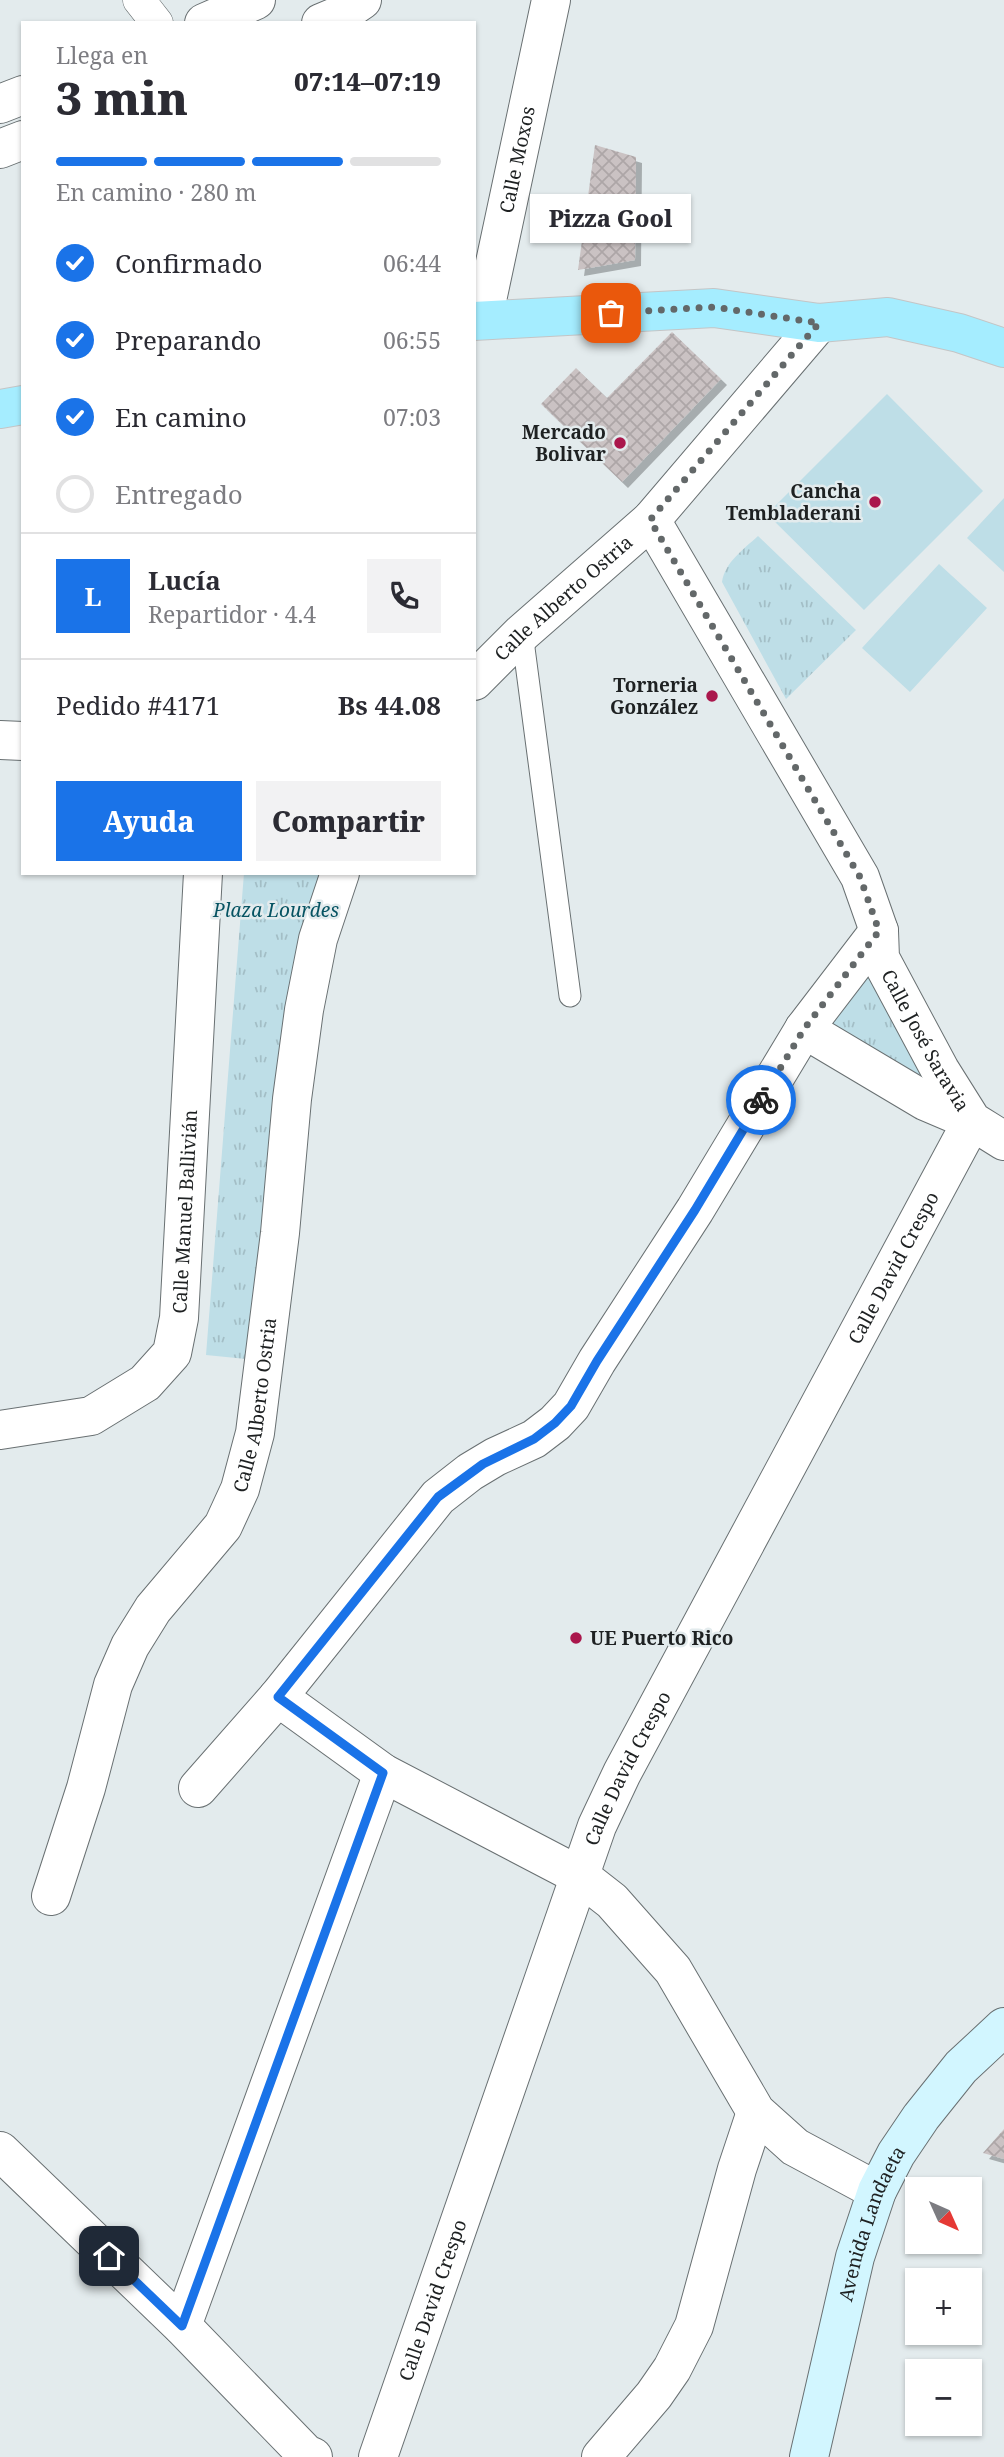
<!DOCTYPE html>
<html lang="es">
<head>
<meta charset="utf-8">
<style>
  :root { --surface:#fff; --page:#f2f2f3; --text:#2b2b33; --muted:#7c7c81; --line:#e1e1e2; --accent:#1a73e8 }
  body { margin:0; font-family:"Noto Serif",serif; background:var(--page); color:var(--text); height:100vh; display:flex; flex-direction:column; font-size:26px; white-space:nowrap }
  * { box-sizing:border-box; margin:0 }
  p { font-size:23px; color:var(--muted) }
  .icon { flex:none; width:38px; height:38px; fill:none; stroke:currentColor; stroke-width:2; stroke-linecap:round; stroke-linejoin:round }
  .map { position:relative; flex:1; overflow:hidden }
  .panel { position:absolute; left:21px; top:21px; width:455px; height:854px; display:flex; flex-direction:column; background:var(--surface); border-radius:0px; box-shadow:0 2px 5px #0004 }
  .panel>* { flex:none }
  .needle { width:46px; rotate:135deg }
  .tools { position:absolute; left:905px; top:2177px; display:grid; gap:14px }
  .tools a { display:grid; place-items:center; width:77px; height:77px; border-radius:0px; background:var(--surface); box-shadow:0 2px 5px #0004; font-size:35px }
  .pin { position:absolute; display:grid; place-items:center; width:60px; height:60px; color:#fff; margin:-30px; border-radius:14px; box-shadow:0 4px 10px #0006 }
  .courier { position:absolute; display:grid; place-items:center; width:70px; height:70px; margin:-35px; border:5px solid #1a73e8; border-radius:50%; background:#fff; color:#222; box-shadow:0 2px 9px #0007 }
  .bubble { position:absolute; height:49px; border-radius:0px; background:var(--surface); box-shadow:0 2px 5px #0004; font-size:23px; font-weight:800; line-height:49px; text-align:center }
  .summary em { font-style:normal; font-weight:800 }
  .summary div { display:flex; flex-direction:column-reverse }
  .summary { display:flex; align-items:center; justify-content:space-between; height:119px; padding:0 35px }
  h1 { font-size:46px; font-weight:800; line-height:52px }
  .bar { display:grid; grid-template-columns:repeat(4,1fr); gap:10px 7px; align-content:center; height:84px; padding:0 35px }
  .bar i { height:9px; border-radius:5px; background:var(--line) }
  .bar .on { background:var(--accent) }
  .bar p { grid-column:span 4 }
  .line { display:flex; align-items:center; gap:18px; padding:0 35px; border-top:2px solid var(--line) }
  .line div { flex:1 }
  .round { display:grid; place-items:center; flex:none; width:74px; height:74px; border-radius:0px; background:var(--page) }
  ol { padding:0 35px; list-style:none }
  li { display:flex; align-items:center; gap:21px; height:77px }
  li p { margin-inline-start:auto }
  li .icon { padding:7px; border-radius:50%; background:var(--accent); color:#fff; stroke-width:4 }
  li:last-child { color:var(--muted) }
  li i { width:38px; height:38px; border:4px solid var(--line); border-radius:50% }
  .button { display:flex; gap:14px; margin-top:auto; padding:14px 35px }
  .button a { flex:1; height:80px; border-radius:0px; background:var(--accent); color:#fff; font-size:28px; font-weight:800; line-height:80px; text-align:center }
  .button a+a { background:var(--page); color:var(--text) }
  .map>svg:first-child { display:block }
</style>
</head>
<body>
<div class="map">
<svg width="1004" height="2457" viewBox="0 0 1004 2457">
  <defs>
    <pattern id="park-tufts" width="24" height="20" patternUnits="userSpaceOnUse" patternTransform="scale(1.75)"><rect width="24" height="20" fill="#bedee7"/><path d="M3 7l-1-3M5 7V3M7 7l1-3M15 17l-1-3M17 17v-4M19 17l1-3" fill="none" stroke="#a3bec6"/></pattern>
    <pattern id="building-cross-hatch" width="8" height="8" patternUnits="userSpaceOnUse" patternTransform="scale(1.75)"><rect width="8" height="8" fill="#cac2c3"/><path d="M0 0l8 8M0 8l8-8" fill="none" stroke="#ada6a7"/></pattern>
    <filter id="shadow"><feDropShadow dx="6" dy="6" stdDeviation="0" flood-color="#0004"/></filter>
  </defs>
  <rect width="100%" height="100%" fill="#e3ebed"/>
  <!-- park -->
  <path fill="url(#park-tufts)" d="M758,536l98,94 -70,69 -64,-117c3,-20 22,-33 36,-46z
    M244,873h81l-25,82 -18,71 -9,142 -16,192 -51,-5z
    M865,969l60,107 -3,8 -97,-66z"/>
  <!-- pitch -->
  <path fill="#bedee7" d="M887,394l96,97 -119,119 -97,-96z
    M1004,498v74l-37,-34z
    M939,564l48,44 -77,84 -48,-44z"/>
  <!-- building -->
  <path fill="url(#building-cross-hatch)" filter="url(#shadow)" d="M595,145l41,12 -1,103 -57,10z
    M672,332l49,47 -99,103 -81,-78 35,-36 31,30z
    M1004,2129v30l-21,-6z"/>
  <g fill="none" stroke-linecap="round" stroke-linejoin="round">
    <!-- service casing -->
    <g stroke="#697072" stroke-width="23">
      <path id="service" d="M522,633l48,363"/>
    </g>
    <!-- pedestrian casing -->
    <g stroke="#697072" stroke-width="33">
      <path id="pedestrian" d="M139,0l18,23"/>
    </g>
    <!-- minor casing -->
    <g stroke="#697072" stroke-width="40">
      <g id="minor">
        <path id="s1" d="M483,319l68,-319"/>
        <path id="s2" d="M651,520l209,357 19,54 1,27 60,112 32,51 32,20"/>
        <path id="s3" d="M474,681l48,-48 129,-113 168,-197"/>
        <path d="M0,740l23,1"/>
        <path id="s4" d="M0,1430l91,-14 54,-33 27,-30 7,-35 24,-445"/>
        <path d="M278,1697l105,76 197,103 32,25 61,69 83,142 39,35 82,44"/>
        <path d="M198,1788l80,-91 160,-200 32,-25 25,-15 39,-18 21,-16 16,-17 26,-45 98,-151 109,-181 75,-98"/>
        <path id="s5" d="M51,1896l35,-108 27,-103 17,-39 23,-37 70,-83 17,-37 15,-56 25,-200 12,-134 12,-89 14,-71 22,-66"/>
        <path d="M0,2151l182,175 124,128 7,3"/>
        <path d="M182,2326l201,-553"/>
        <path id="s6" d="M378,2457l219,-631 25,-53 350,-652 -47,-20 -121,-72"/>
        <path d="M601,2457l53,-62 18,-26 22,-43 43,-157 19,-57"/>
      </g>
    </g>
    <!-- tertiary casing -->
    <g stroke="#697072" stroke-width="40">
      <path id="tertiary" d="M204,23l52,-23
        M321,23l19,-8 22,-15
        M0,104l23,-9
        M0,149l23,-9"/>
    </g>
    <!-- secondary casing -->
    <g stroke="#697072" stroke-width="40">
      <g id="secondary">
        <path id="s7" d="M809,2457l46,-200 22,-66 19,-37 25,-37 40,-50 43,-40"/>
      </g>
    </g>
    <!-- primary casing -->
    <g stroke="#c4c5c6" stroke-width="40">
      <path id="primary" d="M474,321l240,-13 105,15 69,-6 71,16 45,15
        M0,409l23,-4"/>
    </g>
    <!-- service -->
    <use href="#service" stroke="#fff" stroke-width="21"/>
    <!-- pedestrian -->
    <use href="#pedestrian" stroke="#fff" stroke-width="32"/>
    <!-- minor -->
    <use href="#minor" stroke="#fff" stroke-width="38"/>
    <!-- tertiary -->
    <use href="#tertiary" stroke="#fff" stroke-width="38"/>
    <!-- secondary -->
    <use href="#secondary" stroke="#d2f6ff" stroke-width="38"/>
    <!-- primary -->
    <use href="#primary" stroke="#a5edff" stroke-width="38"/>
  </g>
  <g fill="none" stroke-linecap="round" stroke-linejoin="round">
    <!-- done -->
    <path stroke="#636869" stroke-width="7" stroke-dasharray="0 12.6" d="M611,313l103,-6 105,16 -169,197 210,357 19,54 -75,98 -43,71"/>
    <!-- route -->
    <path stroke="#1a73e8" stroke-width="9" d="M109,2256l73,70 201,-553 -105,-76 160,-200 45,-33 51,-25 21,-16 16,-17 26,-45 98,-151 66,-110"/>
  </g>
  <!-- markers -->
  <g fill="#aa174c" stroke="#e3ebed" stroke-width="2.5">
    <circle cx="620" cy="443" r="7"/>
    <circle cx="875" cy="502" r="7"/>
    <circle cx="712" cy="696" r="7"/>
    <circle cx="576" cy="1638" r="7"/>
  </g>
  <g text-anchor="middle" stroke-width="5" stroke-linejoin="round" paint-order="stroke">
    <!-- street labels -->
    <g font-size="19" fill="#1e2122" stroke="#e3ebed">
      <text dy="7" stroke="none"><textPath href="#s1" startOffset="163">Calle Moxos</textPath></text>
      <text dy="7" stroke="none"><textPath href="#s3" startOffset="122">Calle Alberto Ostria</textPath></text>
      <text dy="7" stroke="none"><textPath href="#s2" startOffset="592">Calle José Saravia</textPath></text>
      <text dy="7" stroke="none"><textPath href="#s4" startOffset="338">Calle Manuel Ballivián</textPath></text>
      <text dy="7" stroke="none"><textPath href="#s6" startOffset="1300">Calle David Crespo</textPath></text>
      <text dy="7" stroke="none"><textPath href="#s5" startOffset="541">Calle Alberto Ostria</textPath></text>
      <text dy="7" stroke="none"><textPath href="#s6" startOffset="733">Calle David Crespo</textPath></text>
      <text dy="7" stroke="none"><textPath href="#s7" startOffset="242">Avenida Landaeta</textPath></text>
      <text dy="7" stroke="none"><textPath href="#s6" startOffset="166">Calle David Crespo</textPath></text>
    </g>
    <!-- poi labels -->
    <g font-size="19" font-weight="bold" fill="#1e2122" stroke="#e3ebed" text-anchor="end">
      <text x="606" y="439">Mercado<tspan x="606" dy="22">Bolivar</tspan></text>
      <text x="861" y="498">Cancha<tspan x="861" dy="22">Tembladerani</tspan></text>
      <text x="698" y="692">Torneria<tspan x="698" dy="22">González</tspan></text>
      <text x="590" y="1645" text-anchor="start">UE Puerto Rico</text>
    </g>
    <!-- park labels -->
    <g font-size="19" font-style="italic" fill="#065362" stroke="#e3ebed">
      <text x="276" y="917">Plaza Lourdes</text>
    </g>
  </g>
</svg>
<div class="tools">
<a><svg class="needle" viewBox="-14 -14 28 28"><path d="M0-13l5 13h-10z" fill="#e53935"/><path d="M0 13l5-13h-10z" fill="#7c7c81"/></svg></a>
<a>+</a>
<a>−</a>
</div>
<div class="pin" style="left:611px;top:313px;background:#ea580c"><svg class="icon" aria-label="bag" viewBox="0 0 24 24"><path d="M5 8h14l-1 12H6zM9 8a3 3 0 0 1 6 0"/></svg></div>
<div class="pin" style="left:109px;top:2256px;background:#1f2937"><svg class="icon" aria-label="home" viewBox="0 0 24 24"><path d="M3 11l9-7 9 7M6 9v11h12V9"/></svg></div>
<div class="courier" style="left:761px;top:1100px"><svg class="icon" aria-label="bike" viewBox="0 0 24 24"><circle cx="6" cy="16" r="4"/><circle cx="18" cy="16" r="4"/><path d="M6 16l4-8h5l3 8M10 8l3 8H6M13 5h3"/></svg></div>
<div class="bubble" style="left:530px;top:194px;width:161px">Pizza Gool</div>
<section class="panel">
<div class="summary"><div><h1>3 min</h1><p>Llega en</p></div><em>07:14–07:19</em></div>
<div class="bar"><i class="on"></i><i class="on"></i><i class="on"></i><i></i><p>En camino · 280 m</p></div>
<ol>
<li><svg class="icon" aria-label="check" viewBox="0 0 24 24"><path d="M5 12l5 5 9-10"/></svg>Confirmado<p>06:44</p></li>
<li><svg class="icon" aria-label="check" viewBox="0 0 24 24"><path d="M5 12l5 5 9-10"/></svg>Preparando<p>06:55</p></li>
<li><svg class="icon" aria-label="check" viewBox="0 0 24 24"><path d="M5 12l5 5 9-10"/></svg>En camino<p>07:03</p></li>
<li><i></i>Entregado</li>
</ol>
<div class="line" style="height:126px"><b class="round" style="background:var(--accent);color:#fff">L</b><div><b>Lucía</b><p>Repartidor · 4.4</p></div><a class="round"><svg class="icon" aria-label="phone" viewBox="0 0 24 24"><path d="M5 4h4l2 5-3 2q2 4 5 5l2-3 5 2v4C11 20 4 13 5 4z"/></svg></a></div>
<div class="line" style="height:91px"><div>Pedido #4171</div><b>Bs 44.08</b></div>
<div class="button"><a>Ayuda</a><a>Compartir</a></div>
</section>
</div>
</body>
</html>
